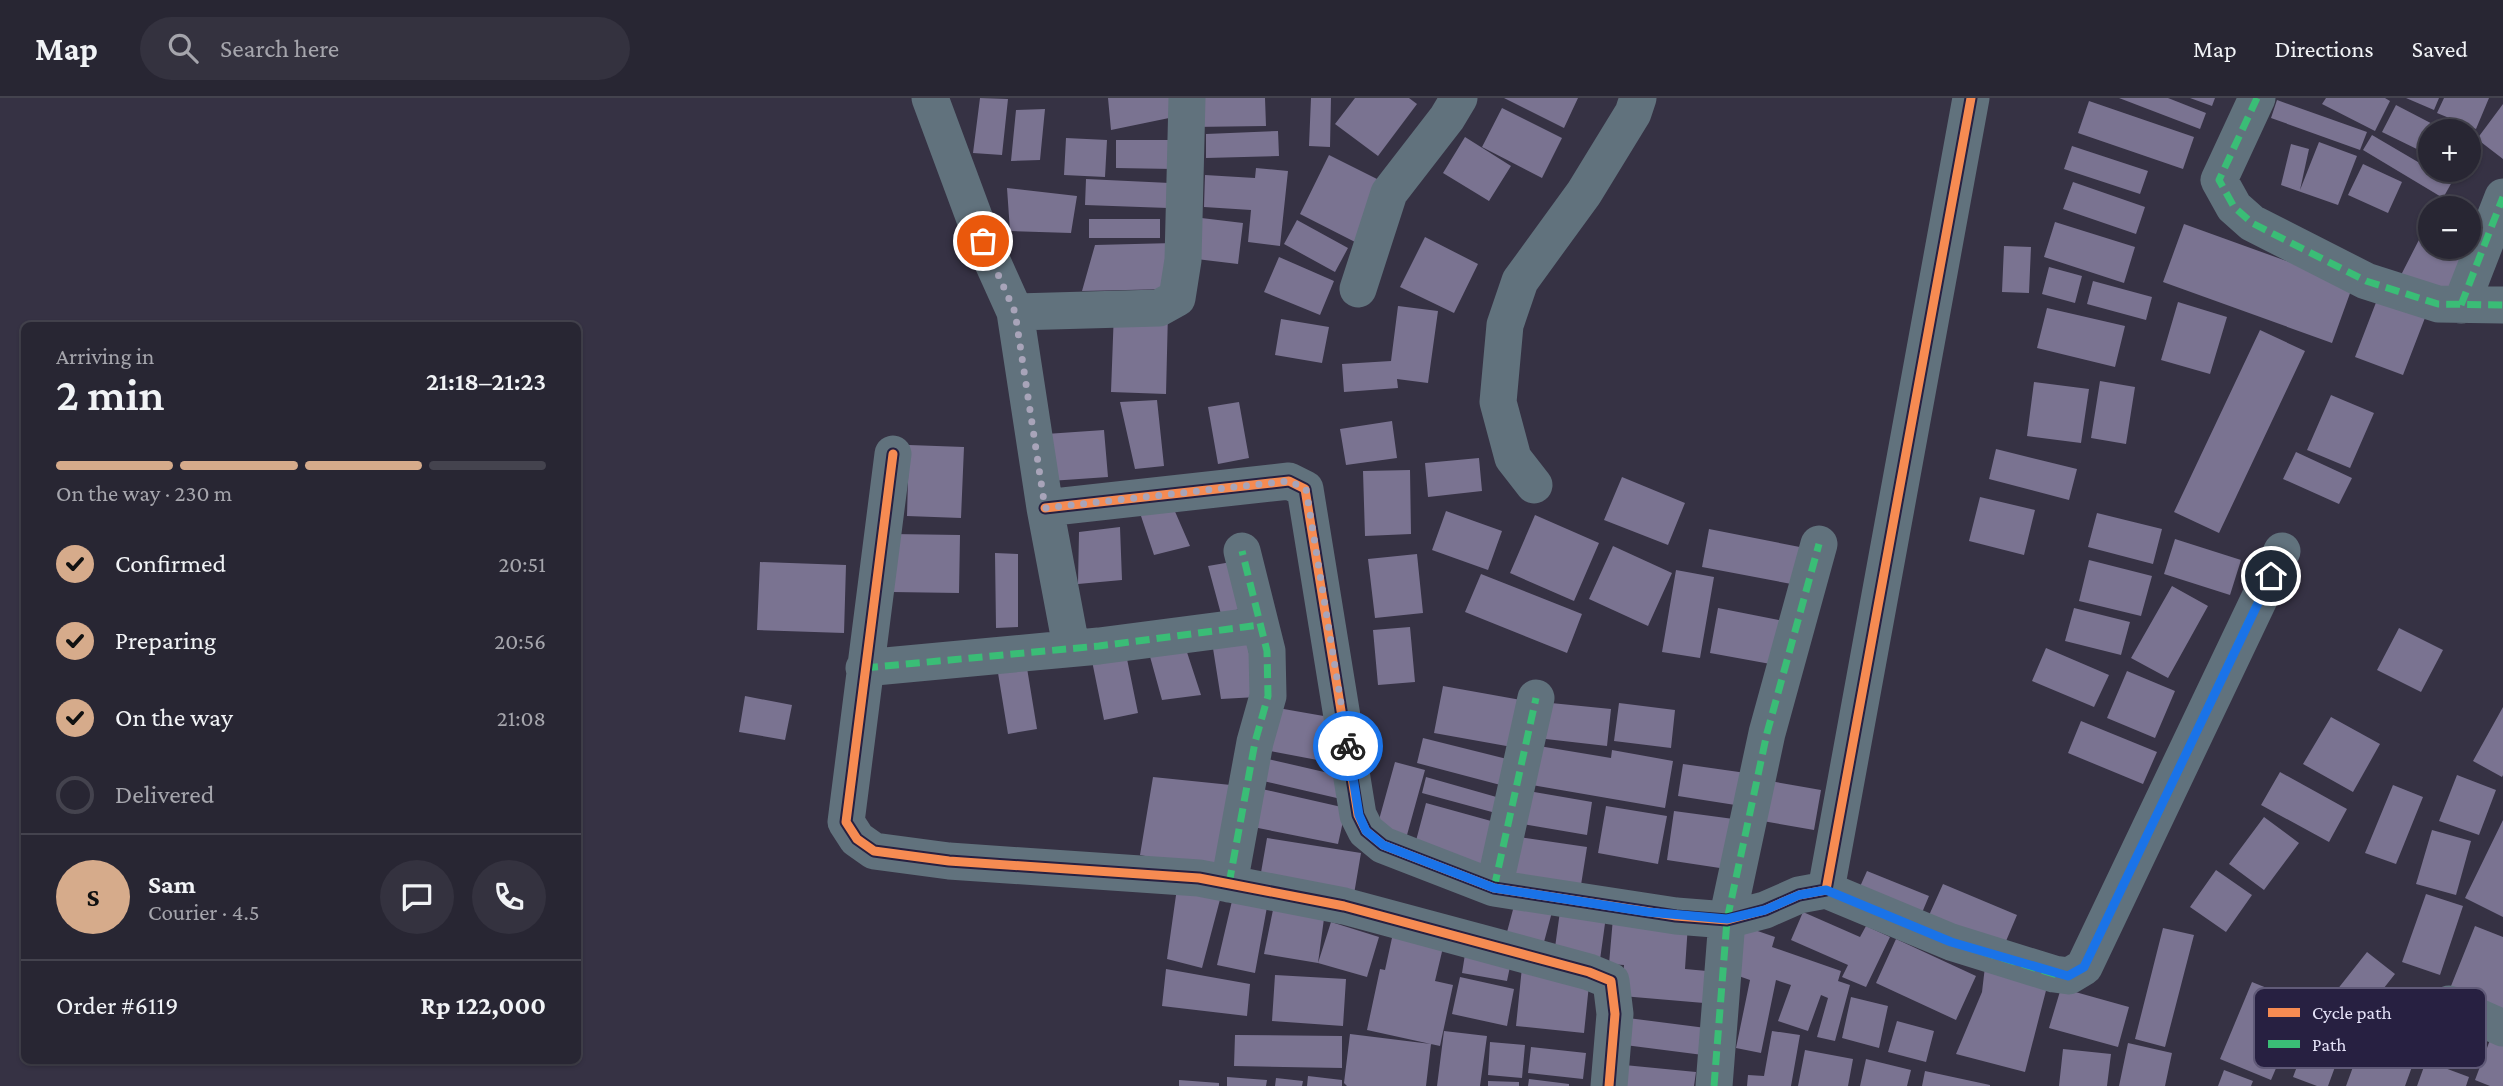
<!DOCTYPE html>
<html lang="en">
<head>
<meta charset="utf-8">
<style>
  :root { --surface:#282633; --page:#34323f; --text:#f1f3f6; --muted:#a5a5ac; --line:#44434e; --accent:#d6ab8b }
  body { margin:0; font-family:"Crimson Pro",serif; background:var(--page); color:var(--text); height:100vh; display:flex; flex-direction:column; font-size:26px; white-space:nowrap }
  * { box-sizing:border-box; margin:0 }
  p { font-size:23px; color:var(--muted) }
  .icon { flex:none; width:38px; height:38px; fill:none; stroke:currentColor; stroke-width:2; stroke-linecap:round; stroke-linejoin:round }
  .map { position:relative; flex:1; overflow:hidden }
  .side { position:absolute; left:21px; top:224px; width:560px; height:742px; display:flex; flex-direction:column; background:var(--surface); border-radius:10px; box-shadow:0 2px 5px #0004,0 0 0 2px var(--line) }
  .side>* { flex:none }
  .buttons { position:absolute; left:2418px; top:21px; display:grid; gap:14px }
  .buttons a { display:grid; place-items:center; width:63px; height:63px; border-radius:50%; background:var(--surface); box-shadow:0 2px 5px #0004,0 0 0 2px var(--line); font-size:35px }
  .pin { position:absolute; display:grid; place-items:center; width:60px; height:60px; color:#fff; margin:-30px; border:4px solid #fff; border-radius:50%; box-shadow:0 2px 7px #0007 }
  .courier { position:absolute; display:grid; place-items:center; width:70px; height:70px; margin:-35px; border:5px solid #1a73e8; border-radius:50%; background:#fff; color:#222; box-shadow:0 2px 9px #0007 }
  .headline em { font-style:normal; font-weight:600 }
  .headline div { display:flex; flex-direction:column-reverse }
  .headline { display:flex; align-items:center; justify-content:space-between; height:119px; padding:0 35px }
  h1 { font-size:46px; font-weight:600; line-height:52px }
  .bar { display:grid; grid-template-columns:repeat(4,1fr); gap:10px 7px; align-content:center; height:84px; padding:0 35px }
  .bar i { height:9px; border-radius:5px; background:var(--line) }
  .bar .selected { background:var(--accent) }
  .bar p { grid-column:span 4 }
  .line { display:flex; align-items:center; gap:18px; padding:0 35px; border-top:2px solid var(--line) }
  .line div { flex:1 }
  .round { display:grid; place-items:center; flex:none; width:74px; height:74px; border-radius:37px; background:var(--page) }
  ol { padding:0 35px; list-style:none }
  li { display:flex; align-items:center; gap:21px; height:77px }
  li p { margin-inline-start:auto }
  li .icon { padding:7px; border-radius:50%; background:var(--accent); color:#111; stroke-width:4 }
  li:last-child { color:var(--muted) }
  li i { width:38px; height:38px; border:4px solid var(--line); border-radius:50% }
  header { display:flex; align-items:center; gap:42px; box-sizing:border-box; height:98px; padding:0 35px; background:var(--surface); border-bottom:2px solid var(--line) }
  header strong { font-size:33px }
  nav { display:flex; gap:38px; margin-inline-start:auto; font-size:24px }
  .search { width:490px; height:63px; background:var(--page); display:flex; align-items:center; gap:18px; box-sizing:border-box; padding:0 24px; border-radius:38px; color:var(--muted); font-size:26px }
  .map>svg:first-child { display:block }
</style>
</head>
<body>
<header>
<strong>Map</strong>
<div class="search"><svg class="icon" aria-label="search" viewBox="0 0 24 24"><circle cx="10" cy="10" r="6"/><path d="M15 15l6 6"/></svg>Search here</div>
<nav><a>Map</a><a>Directions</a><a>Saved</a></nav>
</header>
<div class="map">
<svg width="2503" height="988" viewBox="0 0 2503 988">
  <rect width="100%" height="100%" fill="#363244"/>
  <!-- building -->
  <path fill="#7a7391" d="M980,0l28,1 -6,56 -29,-2z
    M1108,0h64l2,19 -63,13z
    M1193,0h72l1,28 -73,1z
    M1311,0h20l-1,49 -21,-1z
    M1355,0h54l8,6 -39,52 -43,-32z
    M1504,0h74l-14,30z
    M2119,0h49l38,15 -6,16z
    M2190,0h25l-3,8z
    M2326,0h59l5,3 -15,30 -53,-27z
    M2406,0h33l-5,12z
    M2444,0h45l-13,31 -39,-16z
    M2277,2l90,32 -7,18 -89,-32z
    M2089,3l105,36 -11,32 -105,-36z
    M2503,6v55l-26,-20z
    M2396,7l50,26h-15v25l-49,-24z
    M1502,10l60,30 -20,40 -60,-31z
    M1045,11l-5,51 -29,1 5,-51z
    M1278,33l1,25 -73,2v-24z
    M2372,37l80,47 -9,16 -80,-48z
    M1465,39l46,29 -22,35 -46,-28z
    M1066,40l41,2 -2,37 -41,-2z
    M1116,42h57v29l-57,-1z
    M2319,44l38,14 -19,49 -57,-20 10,-41 18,5 -9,41z
    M2469,45l13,6 -13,26 -11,-5h11z
    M2072,48l76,25 -8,23 -76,-25z
    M1329,57l56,28 -30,59 -55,-28z
    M2363,66l39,18 -14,31 -40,-18z
    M1256,70l32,3 -8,75 -32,-4 3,-32 -47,-3 1,-32 50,3z
    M1086,81l84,4 -2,25 -83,-3z
    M2073,84l72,25 -9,27 -73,-25z
    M1007,90l70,8 -6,37 -61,-2z
    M1193,119l50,6 -5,41 -50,-6z
    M1089,121h71v19h-71z
    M1297,122l51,28 -13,24 -51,-28z
    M2055,124l80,25 -11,36 -80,-26z
    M2184,126l169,61 -21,58 -169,-61z
    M2426,128l5,2v19h37l-20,54 -48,-24z
    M1425,139l53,27 -24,49 -54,-26z
    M1174,145l-4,46 -88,2 13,-46z
    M2004,148l27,1 -2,46 -27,-1z
    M1279,159l55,24 -14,34 -56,-23z
    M2049,169l33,9 -7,27 -33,-9z
    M2093,183l59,16 -6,23 -59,-16z
    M2380,194l48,18 -25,65 -48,-18z
    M2178,204l49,15 -17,57 -49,-14z
    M1398,208l40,5 -10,72 -31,-4 1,9 -54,4 -2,-28 49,-3z
    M2047,210l78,18 -10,41 -78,-19z
    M1114,213l54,1 -2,82 -55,-2z
    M1281,221l48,8 -7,36 -47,-8z
    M2260,232l45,21 -86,182 -45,-21z
    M2100,283l35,6 -9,57 -35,-6z
    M2034,284l55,7 -8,54 -54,-7z
    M2331,297l43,18 -24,55 -43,-18z
    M1157,302l7,66 -29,3 -15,-67z
    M1239,304l10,56 -31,6 -10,-57z
    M1392,323l5,37 -51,7 -6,-36z
    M1104,332l4,47 -58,4 -4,-47z
    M909,347l55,2 -3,71 -54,-2z
    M1996,351l81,20 -8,31 -80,-21z
    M2296,354l56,26 -13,26 -56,-25z
    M1479,360l3,33 -54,6 -3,-34z
    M1410,372l1,64 -46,2 -2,-65z
    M1622,379l63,26 -17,42 -64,-25z
    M1980,399l55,13 -11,45 -55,-14z
    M1170,402l20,46 -36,9 -15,-45z
    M1446,413l56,20 -14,39 -56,-20z
    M2097,415l65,16 -9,35 -65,-17z
    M1535,417l64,28 -25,58 -64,-28z
    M1120,429l2,53 -44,4 1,-52z
    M1709,431l101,20 -8,37 -100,-19z
    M892,436l68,1 -1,58 -67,-1z
    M2175,441l66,21 -11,35 -66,-21z
    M1613,448l59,27 -24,53 -59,-27z
    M995,455l23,1v73l-22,1z
    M1417,456l6,59 -48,5 -7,-59z
    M2089,462l63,16 -11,40 -62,-15z
    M1237,463l14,45 -30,8 -13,-48z
    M760,464l86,3 -2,68 -87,-3z
    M1676,472l38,7 -14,81 -38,-6z
    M1481,476l101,40 -15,39 -102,-41z
    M2172,488l36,20 -40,72 -37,-20z
    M1718,510l66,13 -8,44 -66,-12z
    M2074,510l56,14 -9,33 -56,-14z
    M1410,529l5,55 -37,3 -5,-55z
    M2399,530l44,22 -22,42 -44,-22z
    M1246,539l11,60 -36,2 -9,-57z
    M1183,542l18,55 -39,5 -16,-58z
    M2046,550l63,27 -15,32 -62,-26z
    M1126,556l12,59 -34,7 -12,-59z
    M1027,570l10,61 -29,5 -10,-61z
    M2127,573l48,20 -20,47 -48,-20z
    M1443,588l78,14 -9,47 -78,-14z
    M745,598l47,9 -7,35 -46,-8z
    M1541,604l70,7 -4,37 -70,-8z
    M1619,605l56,7 -4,38 -57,-7z
    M2503,609v68l-1,2 -29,-16z
    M1278,610l57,10 -7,44 -58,-11z
    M2331,619l49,27 -27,48 -50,-28z
    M2081,623l76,31 -14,32 -75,-31z
    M1423,640l92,23 -7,26 -91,-24z
    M1533,647l78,13 1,-8 61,11 -8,47 -139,-24z
    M1255,658l91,21 -5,22 -91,-21z
    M1395,664l30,8 -18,65 -30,-8z
    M1683,666l70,10 -5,33 -70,-11z
    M2280,674l67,37 -18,33 -68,-37z
    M2457,677l39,15 -17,45 -40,-14z
    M1153,679l78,8 -15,85 -76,-15z
    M1426,679l81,23 -4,15 -81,-22z
    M1764,682l57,10 -7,40 -57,-10z
    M2393,687l30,12 -27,67 -31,-11z
    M1253,689l93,21 -8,36 -90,-18z
    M1522,692l70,12 -5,33 -71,-12z
    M1426,705l76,21 -14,49 -75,-21z
    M1606,708l61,10 -9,48 -60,-11z
    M1674,713l67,9 -8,50 -66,-10z
    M2264,719l35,26 -35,47 -35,-26z
    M2503,722v97l-38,-19z
    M2432,732l39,11 -15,54 -40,-11z
    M1519,739l68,10 -6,38 -68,-10z
    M1267,740l94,15 -8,47 -94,-16z
    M2216,772l36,25 -26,37 -36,-25z
    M1867,773l62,25 -13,31 -62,-27z
    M1178,783l44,11 -20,76 -35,-9z
    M1943,786l74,31 -16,38 -75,-31z
    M1235,790l34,8 -14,77 -38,-8z
    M2426,796l37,12 -23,69 -38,-13z
    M1275,802l50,11 -7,52 -54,-9z
    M1515,804l37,10 -12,45 -37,-10z
    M1561,806l46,5 -8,58 -46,-5z
    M1803,814l57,25 6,-11 24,11 -24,50 -24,-10 6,-12 -57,-25z
    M1613,820l75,6 -3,45 22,2 -3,32 -82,-7 2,-31 -15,-1z
    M1331,824l48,15 -12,40 -49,-14z
    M1395,826l51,11 -11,46 18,4 -13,61 -73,-16 13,-61 5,1z
    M2475,828l28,11v75l-54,-21z
    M1746,829l29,10 -3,10 69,24 -3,10 12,4 -15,56 -18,-4 11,-39 -7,-3 -13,36 -30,-10 13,-36 -15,-5 -15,73 -25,-5 14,-68 -20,-7z
    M2163,830l31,7 -29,112 -30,-8z
    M1896,841l80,37 -20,44 -80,-37z
    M1466,850l46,9 -5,24 -45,-8z
    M2367,854l28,22 -38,48 -28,-22z
    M1986,860l63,21 -24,93 -69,-18 26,-62z
    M1522,869l68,8 -6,58 -68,-7z
    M1166,871l84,15 -3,32 -85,-10z
    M1275,877l71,4 -3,47 -71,-5z
    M1460,879l54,12 -7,37 -55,-12z
    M2252,884l52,21 -33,77 -51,-21z
    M2061,890l68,19 -11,40 -69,-19z
    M1851,899l37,9 -9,42 -37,-10z
    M2317,916l33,12 -22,60h-11l-24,-9z
    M1628,920l78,10 -3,27 -78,-10z
    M1897,923l37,10 -8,31 -38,-10z
    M1444,933l43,5 -7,50h-43z
    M1772,933l28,4 -9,51h-44l1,-11 16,1z
    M2493,934l10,4v50h-13l-15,-6z
    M1350,936l81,10 -5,42h-79l-3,-3z
    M2365,936l52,19 -12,33h-59z
    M1235,937l107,1v32l-108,-2z
    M1490,944l35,3 -3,33 -34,-3z
    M2128,945l44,10 -7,33h-46z
    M1531,949l55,6 -3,26 -55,-6z
    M2063,951l48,5 -4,32h-48z
    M1805,952l48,9 -5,27h-50z
    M1866,961l45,11 -4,16h-47z
    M2426,963l43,16 -3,9h-49z
    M1614,966l82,8 -2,14h-82z
    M2224,972l29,11 -2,5h-33z
    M1925,973l65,14v1h-68z
    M1308,978l34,4v6h-35z
    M1227,979l40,3 -1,6h-39z
    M1276,980l27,3 -1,5h-27z
    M1529,981l40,5v2h-41z
    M1179,982l40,3v3h-40z
    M1488,983l31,1v4h-31z"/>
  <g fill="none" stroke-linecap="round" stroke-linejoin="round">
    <!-- minor -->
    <path stroke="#61727d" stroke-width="37" d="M930,0l53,143 32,71 30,196 26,138
      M2257,0l-38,82 15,27 18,16 114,58 72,23 65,1
      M1358,191l31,-96 58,-75 12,-20
      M2461,207l42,-108
      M1015,214l144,-4 18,-10 6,-38 4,-162
      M893,356l-47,368 11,17 17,12 75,10 250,17 145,28 245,66 22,9 4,33 -6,72
      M1534,387l-21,-27 -15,-56 7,-77 15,-44 64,-88 49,-80 5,-15
      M1045,410l244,-27 16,8 53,326 8,16 17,14 111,43 182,28 51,4 38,-10 34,-15 27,-5 145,-792
      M864,570l235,-22 161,-21
      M1229,786l26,-142 13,-46 -1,-45 -25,-100
      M1494,790l42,-190
      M1826,792l125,52 103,32 15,2 15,-9 198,-416
      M2449,906l54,24
      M1714,988l13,-166 40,-187 52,-189"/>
    <!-- quiet -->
    <path stroke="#3abd76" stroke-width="7" stroke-dasharray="14 7" stroke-linecap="butt" d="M2257,0l-38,82 15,27 18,16 114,58 72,23 65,1
      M2461,207l42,-108
      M864,570l235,-22 161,-21
      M1229,786l26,-142 13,-46 -1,-45 -25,-100
      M1494,790l42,-190
      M1826,792l125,52 103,32 15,2 15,-9 198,-416
      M1714,988l13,-166 40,-187 52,-189"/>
    <!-- cycleway casing -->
    <g stroke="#272041" stroke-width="13">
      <path id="cycleway" d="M893,356l-47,368 11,17 17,12 75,10 250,17 145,28 245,66 22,9 4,33 -6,72
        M1045,410l244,-27 16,8 53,326 8,16 17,14 111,43 182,28 51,4 38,-10 34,-15 27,-5 145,-792"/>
    </g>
    <!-- cycleway -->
    <use href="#cycleway" stroke="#f68b52" stroke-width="9"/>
  </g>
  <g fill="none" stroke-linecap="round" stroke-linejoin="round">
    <!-- done -->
    <path stroke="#a8a4b9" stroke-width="7" stroke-dasharray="0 12.6" d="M983,143l32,71 30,196 244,-27 17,8 42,257"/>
    <!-- route -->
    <path stroke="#1a73e8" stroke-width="9" d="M1348,648l11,69 7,16 17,14 111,43 154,24 79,7 38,-9 34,-15 27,-5 125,52 117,34 16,-9 187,-391"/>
  </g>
  <!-- legend -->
  <rect x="2254" y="890" width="232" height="80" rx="10" fill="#272041" stroke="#605a78" stroke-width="2"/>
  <rect x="2268" y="910" width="32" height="9" fill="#f68b52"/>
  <rect x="2268" y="942" width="32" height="8" fill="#3abd76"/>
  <g font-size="19" fill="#e5e2f8">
    <text x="2312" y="921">Cycle path</text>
    <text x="2312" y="953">Path</text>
  </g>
</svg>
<div class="buttons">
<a>+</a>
<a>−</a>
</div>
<div class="pin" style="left:983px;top:143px;background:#ea580c"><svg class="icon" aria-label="bag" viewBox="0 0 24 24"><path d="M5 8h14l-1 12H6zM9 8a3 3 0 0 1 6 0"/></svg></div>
<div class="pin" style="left:2271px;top:478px;background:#1f2937"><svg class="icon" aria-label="home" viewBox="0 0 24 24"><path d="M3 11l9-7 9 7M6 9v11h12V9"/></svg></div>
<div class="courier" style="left:1348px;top:648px"><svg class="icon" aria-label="bike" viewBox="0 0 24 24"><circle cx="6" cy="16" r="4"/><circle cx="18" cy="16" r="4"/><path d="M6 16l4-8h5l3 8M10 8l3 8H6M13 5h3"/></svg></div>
<section class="side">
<div class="headline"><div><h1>2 min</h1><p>Arriving in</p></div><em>21:18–21:23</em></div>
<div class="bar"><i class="selected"></i><i class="selected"></i><i class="selected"></i><i></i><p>On the way · 230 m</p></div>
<ol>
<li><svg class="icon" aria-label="check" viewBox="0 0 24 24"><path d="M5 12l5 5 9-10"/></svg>Confirmed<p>20:51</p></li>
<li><svg class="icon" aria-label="check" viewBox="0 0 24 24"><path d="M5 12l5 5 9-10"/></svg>Preparing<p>20:56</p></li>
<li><svg class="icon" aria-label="check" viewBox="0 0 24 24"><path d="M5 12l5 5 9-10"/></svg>On the way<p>21:08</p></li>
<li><i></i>Delivered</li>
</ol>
<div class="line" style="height:126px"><b class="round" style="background:var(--accent);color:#111">S</b><div><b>Sam</b><p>Courier · 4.5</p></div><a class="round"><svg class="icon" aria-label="chat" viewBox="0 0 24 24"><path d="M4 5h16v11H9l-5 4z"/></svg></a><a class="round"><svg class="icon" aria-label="phone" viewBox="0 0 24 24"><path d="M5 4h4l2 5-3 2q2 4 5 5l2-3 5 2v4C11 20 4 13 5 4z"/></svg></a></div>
<div class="line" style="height:91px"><div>Order #6119</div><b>Rp 122,000</b></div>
</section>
</div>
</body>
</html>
